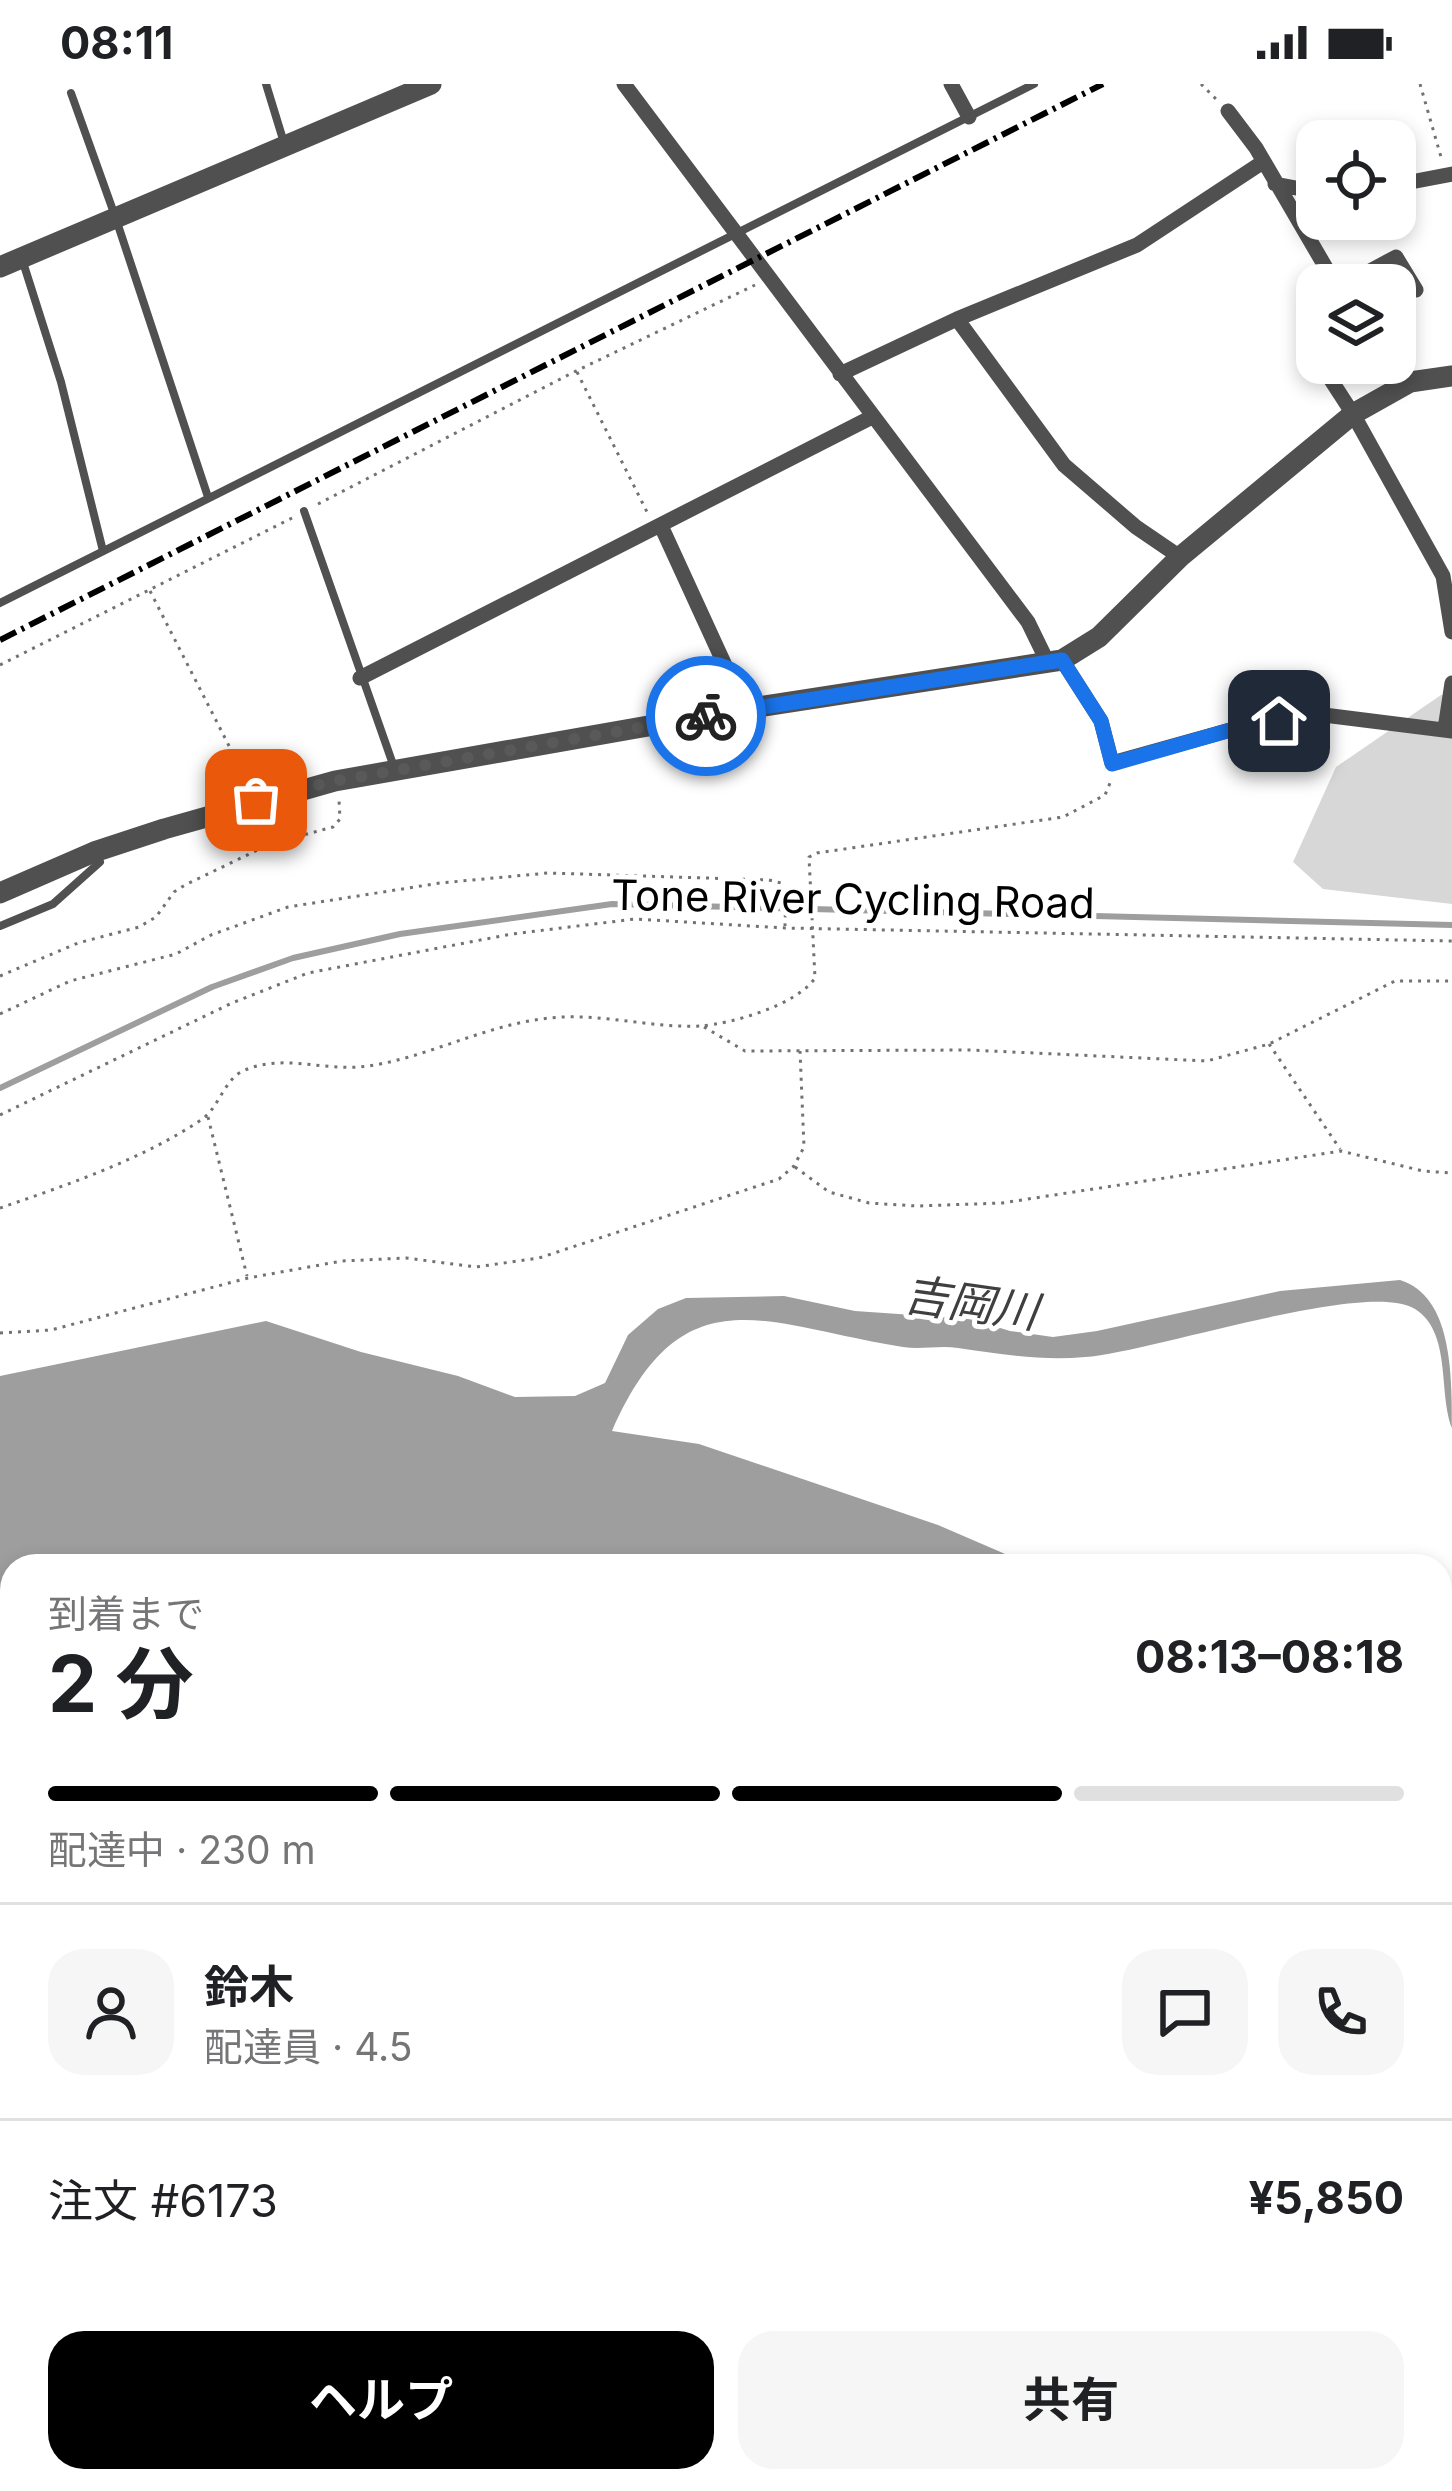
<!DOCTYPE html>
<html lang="ja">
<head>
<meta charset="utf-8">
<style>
  :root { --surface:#fff; --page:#f6f6f6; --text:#202124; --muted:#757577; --line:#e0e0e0; --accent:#000 }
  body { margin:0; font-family:Inter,"Noto Sans JP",sans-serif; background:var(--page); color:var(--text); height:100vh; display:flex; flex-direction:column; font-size:45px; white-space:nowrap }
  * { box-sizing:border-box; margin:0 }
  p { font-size:39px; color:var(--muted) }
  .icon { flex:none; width:66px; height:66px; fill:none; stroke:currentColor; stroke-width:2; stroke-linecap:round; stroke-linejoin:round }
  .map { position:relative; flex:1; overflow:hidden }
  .panel { position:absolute; left:0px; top:1470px; width:1452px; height:939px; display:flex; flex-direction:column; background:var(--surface); border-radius:36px 36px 0 0; box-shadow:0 6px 18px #0003 }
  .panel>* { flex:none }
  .fabs { position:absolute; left:1296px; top:36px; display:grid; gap:24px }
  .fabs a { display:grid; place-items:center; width:120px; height:120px; border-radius:24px; background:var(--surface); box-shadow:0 6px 18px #0003; font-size:60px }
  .pin { position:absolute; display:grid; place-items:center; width:102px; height:102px; color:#fff; margin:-51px; border-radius:24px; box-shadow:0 6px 18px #0006 }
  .courier { position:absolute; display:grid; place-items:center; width:120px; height:120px; margin:-60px; border:9px solid #1a73e8; border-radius:50%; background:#fff; color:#222; box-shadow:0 3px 15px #0007 }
  .head em { font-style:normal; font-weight:700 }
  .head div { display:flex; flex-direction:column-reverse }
  .head { display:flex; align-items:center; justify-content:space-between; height:204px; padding:0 48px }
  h1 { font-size:78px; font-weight:700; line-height:90px }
  .bar { display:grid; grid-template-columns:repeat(4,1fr); gap:18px 12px; align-content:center; height:144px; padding:0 48px }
  .bar i { height:15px; border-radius:9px; background:var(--line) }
  .bar .selected { background:var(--accent) }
  .bar p { grid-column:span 4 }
  .line { display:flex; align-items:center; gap:30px; padding:0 48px; border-top:3px solid var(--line) }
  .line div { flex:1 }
  .round { display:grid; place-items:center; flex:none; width:126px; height:126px; border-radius:36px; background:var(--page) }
  .primary-button { display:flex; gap:24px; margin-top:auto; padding:24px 48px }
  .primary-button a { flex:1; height:138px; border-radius:36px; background:var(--accent); color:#fff; font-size:48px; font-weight:700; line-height:138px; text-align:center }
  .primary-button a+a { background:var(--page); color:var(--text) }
  .status { display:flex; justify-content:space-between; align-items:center; height:84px; padding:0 60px; background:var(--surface); direction:ltr }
  .status svg { height:33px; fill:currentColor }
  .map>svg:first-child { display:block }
</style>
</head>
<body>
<div class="status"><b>08:11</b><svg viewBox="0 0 49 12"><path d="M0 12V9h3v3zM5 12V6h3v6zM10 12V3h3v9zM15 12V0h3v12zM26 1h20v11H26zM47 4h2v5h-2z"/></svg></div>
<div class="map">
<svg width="1452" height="2407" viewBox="0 0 1452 2407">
  <defs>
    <filter id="shadow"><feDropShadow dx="5" dy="8" stdDeviation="6" flood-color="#0004"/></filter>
  </defs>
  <rect width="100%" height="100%" fill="#fff"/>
  <!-- green -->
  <path fill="#d7d7d7" d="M1452,610v210l-129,-15 -30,-27 43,-95 105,-72z
    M12,1964v433h311l-29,10h-294v-438z
    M1440,1964l12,4v178h-12z"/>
  <!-- water -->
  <path fill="#9e9e9e" d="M1400,1196c52,16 52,93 52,148 -14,-35 0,-96 -37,-119 -48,-30 -263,43 -330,48 -44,4 -85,-3 -127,-9 -18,-3 -37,2 -55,-1 -136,-21 -220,-78 -291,84l87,13 239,81 95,41h-1021v167l-12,1v-358l266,-55 95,31 97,24 57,21 60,-1 30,-13 23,-48 30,-26 28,-11 98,-2 71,15 116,8 39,12 43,6 44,-6 183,-40z
    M1440,1618l12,3v130l-12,-4z"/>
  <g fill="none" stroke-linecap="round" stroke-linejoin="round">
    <!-- stream -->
    <path stroke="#9e9e9e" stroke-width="6" d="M0,1004l212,-101 81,-29 107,-24 212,-30 840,21"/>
  </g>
  <!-- building -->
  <path fill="#c0c0c0" stroke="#949494" stroke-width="3" filter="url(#shadow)" d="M1440,2232h12v66h-12z
    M1440,2302h12v28l-9,7h-3z
    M775,2397h25l2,10h-24z
    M825,2397h23l2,10h-22z
    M868,2397h27l3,10h-28z
    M983,2397h32v1l-4,1 2,8h-27z
    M1190,2397h13l2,10h-21l8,-3z
    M1231,2397h25l2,10h-25z
    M1269,2397h17l2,10h-17z"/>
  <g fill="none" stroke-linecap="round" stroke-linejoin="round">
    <!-- path -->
    <path stroke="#727272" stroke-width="3" stroke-dasharray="3 6" stroke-linecap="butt" d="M1201,0l16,16
      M1420,0l21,73
      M577,288l71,142
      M318,420l258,-133 179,-86
      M150,507l99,194
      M0,581l294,-148
      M0,892l78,-33 61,-16 17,-10 18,-25 11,-7 85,-41 63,-17 7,-8 -1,-19
      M0,930l70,-33 106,-27 35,-19 77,-28 152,-24 108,-10 221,7 12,3 5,9 -1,34
      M704,943l41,24 224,-1 238,11 62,-17 126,-63h57
      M1269,960l71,105
      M0,1031l232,-112 76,-30 204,-39 123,-15 150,9 667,13
      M208,1033l39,159
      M795,1083l34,25 40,11 48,3 85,-3 339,-52 82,20 29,2
      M0,1124c67,-23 141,-48 201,-88 17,-11 23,-39 40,-48 37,-19 78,-2 118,-5 66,-6 131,-47 204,-50 45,-2 91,11 137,9 31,-2 97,-21 115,-48l-6,-121 8,-4 246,-36 42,-22 5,-12
      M0,1249l51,-3 197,-52 94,-17 64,-3 70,9 63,-9 240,-79 15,-13 10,-19 -4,-96"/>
    <!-- service -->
    <path stroke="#505050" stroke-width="8" d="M266,0l19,62
      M71,9l44,123 93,281
      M22,175l39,123 42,169
      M304,427l91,259
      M0,519l1034,-519
      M0,842l53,-22 47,-42 -6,-8"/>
    <!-- minor -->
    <path stroke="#505050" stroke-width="15" d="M624,0l404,538 20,41
      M951,0l18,33
      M1228,27l28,37 80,137
      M1275,100l42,8
      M1395,101l57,-11
      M1344,201l52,-28 20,33
      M957,235l107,146 72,62 44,30
      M1320,279l33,51 90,162 9,56
      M840,290l117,-55 180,-74 126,-83
      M662,444l83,181
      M1062,576l39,61 11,42 129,-36 75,-13 136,17
      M360,594l512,-261
      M1445,645l7,-46
      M1036,2397l2,10
      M1069,2407l40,-10
      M1330,2407v-10"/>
    <!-- tertiary -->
    <path stroke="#505050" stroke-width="21" d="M0,183l431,-183
      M0,809l94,-41 70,-23 171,-48 410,-72 317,-49 37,-23 81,-80 173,-143 57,-32 42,-6
      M1440,2170h12
      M690,2397l3,10
      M344,2407l34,-10"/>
    <!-- rail -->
    <path stroke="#000" stroke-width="6" stroke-dasharray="18 6 3 6" stroke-linecap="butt" d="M0,556l1103,-556"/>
  </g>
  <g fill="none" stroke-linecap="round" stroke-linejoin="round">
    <!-- done -->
    <path stroke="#595959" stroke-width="12" stroke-dasharray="0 21.6" d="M256,716l79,-19 371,-65"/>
    <!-- route -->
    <path stroke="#1a73e8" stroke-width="15" d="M706,632l356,-56 39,61 11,43 129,-37 38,-6"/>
  </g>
  <g text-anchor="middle" stroke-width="10" stroke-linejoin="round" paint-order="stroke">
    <!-- street labels -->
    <g font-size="42" fill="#000" stroke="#fff">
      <text transform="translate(853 815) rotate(1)" y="15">Tone River Cycling Road</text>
    </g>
    <!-- water labels -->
    <g font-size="45" font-style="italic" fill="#3f3f3f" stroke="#fff">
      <text transform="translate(971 1219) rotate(8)" y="16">吉岡川</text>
    </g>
  </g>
</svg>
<div class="fabs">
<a><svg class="icon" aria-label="locate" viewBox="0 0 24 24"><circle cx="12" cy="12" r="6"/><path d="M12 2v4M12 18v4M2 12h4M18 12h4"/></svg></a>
<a><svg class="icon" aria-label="layers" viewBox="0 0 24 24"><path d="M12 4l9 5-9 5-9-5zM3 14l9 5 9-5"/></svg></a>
</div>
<div class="pin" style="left:256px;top:716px;background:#ea580c"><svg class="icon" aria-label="bag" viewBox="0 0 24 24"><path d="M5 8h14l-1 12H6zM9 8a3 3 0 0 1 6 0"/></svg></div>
<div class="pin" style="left:1279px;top:637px;background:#1f2937"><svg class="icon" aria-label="home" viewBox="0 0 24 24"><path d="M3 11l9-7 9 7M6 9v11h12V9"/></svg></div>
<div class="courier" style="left:706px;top:632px"><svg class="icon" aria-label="bike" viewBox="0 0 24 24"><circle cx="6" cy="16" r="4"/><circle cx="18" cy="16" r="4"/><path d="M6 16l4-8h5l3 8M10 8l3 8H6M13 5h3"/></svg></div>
<section class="panel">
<div class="head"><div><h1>2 分</h1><p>到着まで</p></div><em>08:13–08:18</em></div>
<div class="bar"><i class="selected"></i><i class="selected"></i><i class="selected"></i><i></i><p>配達中 · 230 m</p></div>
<div class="line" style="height:216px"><a class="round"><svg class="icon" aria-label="person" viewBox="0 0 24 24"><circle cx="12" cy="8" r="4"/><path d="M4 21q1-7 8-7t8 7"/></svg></a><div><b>鈴木</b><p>配達員 · 4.5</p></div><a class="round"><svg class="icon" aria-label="chat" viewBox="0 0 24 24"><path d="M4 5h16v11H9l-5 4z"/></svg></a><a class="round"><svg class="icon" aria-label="phone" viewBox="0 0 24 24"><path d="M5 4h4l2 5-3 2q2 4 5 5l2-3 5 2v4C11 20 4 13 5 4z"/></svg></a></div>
<div class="line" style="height:156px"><div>注文 #6173</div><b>¥5,850</b></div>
<div class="primary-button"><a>ヘルプ</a><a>共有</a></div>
</section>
</div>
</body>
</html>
